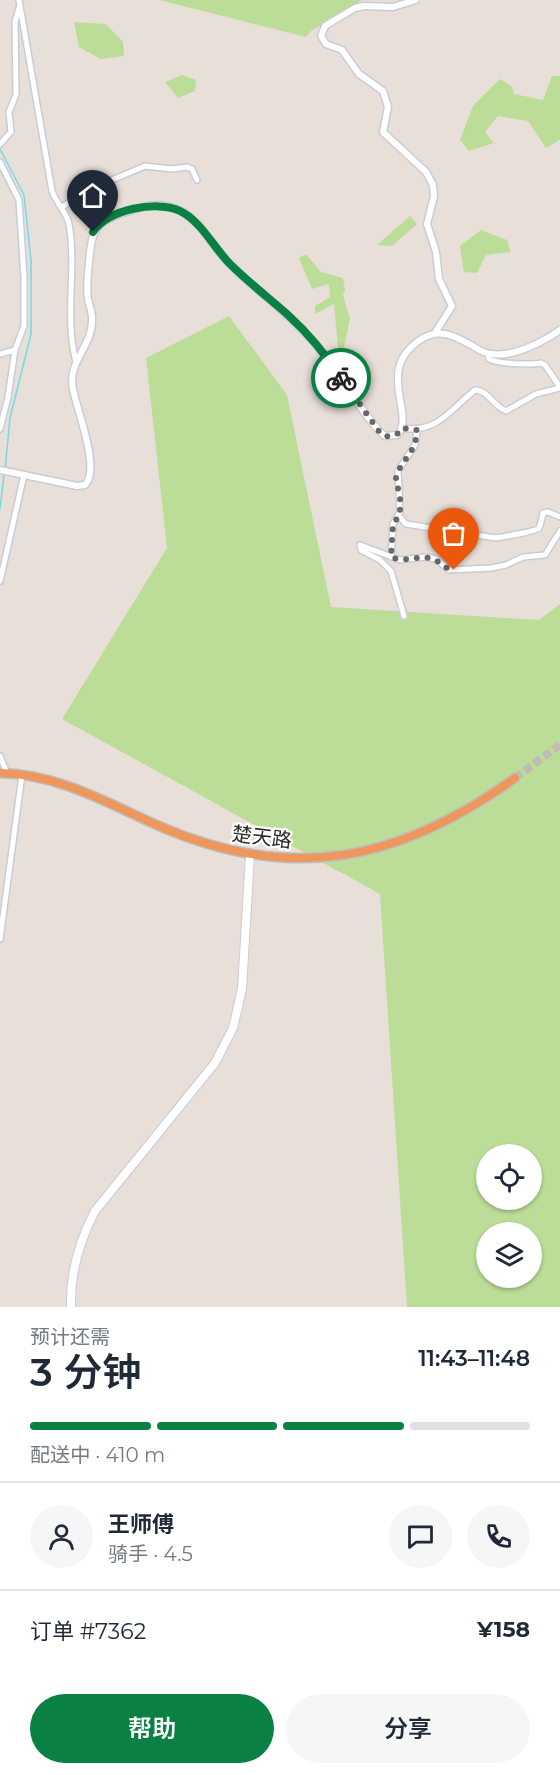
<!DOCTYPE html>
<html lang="zh">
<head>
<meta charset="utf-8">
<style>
  :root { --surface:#fff; --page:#f6f6f7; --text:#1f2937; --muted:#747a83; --line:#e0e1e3; --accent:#0b8043 }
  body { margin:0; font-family:Montserrat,"Noto Sans SC",sans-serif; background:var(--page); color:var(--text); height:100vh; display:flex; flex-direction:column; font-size:22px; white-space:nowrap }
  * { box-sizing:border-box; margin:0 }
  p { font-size:20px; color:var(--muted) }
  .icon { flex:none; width:33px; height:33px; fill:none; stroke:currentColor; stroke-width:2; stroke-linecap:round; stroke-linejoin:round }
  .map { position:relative; height:1307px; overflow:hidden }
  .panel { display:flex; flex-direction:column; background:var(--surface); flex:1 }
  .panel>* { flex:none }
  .fabs { position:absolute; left:476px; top:1144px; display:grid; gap:12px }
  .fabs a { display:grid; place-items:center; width:66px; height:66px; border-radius:50%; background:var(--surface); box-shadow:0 2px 4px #0004; font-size:30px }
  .pin { position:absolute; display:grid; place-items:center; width:51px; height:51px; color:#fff; margin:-62px -26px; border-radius:50% 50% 50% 0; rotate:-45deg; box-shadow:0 0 6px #0007 }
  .pin .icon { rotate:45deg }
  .courier { position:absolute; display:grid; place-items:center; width:60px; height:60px; margin:-30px; border:4px solid #0b8043; border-radius:50%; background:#fff; color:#222; box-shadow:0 2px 8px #0007 }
  .headline em { font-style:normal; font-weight:600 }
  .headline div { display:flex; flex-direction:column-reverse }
  .headline { display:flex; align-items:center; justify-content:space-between; height:102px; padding:0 30px }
  h1 { font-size:39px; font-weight:600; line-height:45px }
  .bar { display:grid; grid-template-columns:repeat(4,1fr); gap:9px 6px; align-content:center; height:72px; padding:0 30px }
  .bar i { height:8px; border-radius:4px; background:var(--line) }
  .bar .active { background:var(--accent) }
  .bar p { grid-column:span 4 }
  .line { display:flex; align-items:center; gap:15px; padding:0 30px; border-top:2px solid var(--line) }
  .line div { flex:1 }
  .round { display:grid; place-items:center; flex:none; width:63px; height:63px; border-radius:32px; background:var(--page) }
  .cta { display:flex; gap:12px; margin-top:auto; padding:12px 30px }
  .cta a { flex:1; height:69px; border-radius:36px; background:var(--accent); color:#fff; font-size:24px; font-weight:600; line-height:69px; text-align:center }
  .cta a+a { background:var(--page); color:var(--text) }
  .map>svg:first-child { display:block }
</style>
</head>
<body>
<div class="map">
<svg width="560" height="1307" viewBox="0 0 560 1307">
  <rect width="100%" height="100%" fill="#e9dfd9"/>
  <!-- green -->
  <path fill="#bcdd97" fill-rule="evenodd" d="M159,0h203l-51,31 -5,6z
    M74,22l32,2 17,18 1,14 -23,3 -22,-12z
    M182,75l14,5 -1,11 -17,7 -13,-16z
    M552,76h8v64l-14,8 -18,-27 -30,-5 -13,16 9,11 -25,8 -9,-11 13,-34 27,-27 12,7 2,8 29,6z
    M410,216l7,8 -25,22 -15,-1z
    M481,230l26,10 4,12 -25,3 -9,18 -13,-1 -4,-26z
    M306,254l15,18 22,6 2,12 -2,5 7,24 -6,29h-6l-4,-44 -19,10v-8l15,-9 -1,-13 -17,5 -13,-31z
    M229,316l58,79 44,212 208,13 21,-16v703h-153l-27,-413 -318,-175 105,-171 -21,-190zM486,1155h45v45h-45zM486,1233h45v45h-45z"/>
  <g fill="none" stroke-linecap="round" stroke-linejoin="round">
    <!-- stream -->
    <path stroke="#70dce6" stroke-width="1.5" d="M0,149l24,46 7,65v74l-21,84 -5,52
      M0,509l4,-34"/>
    <!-- trunk-tunnel -->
    <path stroke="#c2bab5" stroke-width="8" stroke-dasharray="8 4" stroke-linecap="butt" d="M515,778l45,-33"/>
    <!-- minor casing -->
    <g stroke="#c7cdd8" stroke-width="8">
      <path id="minor" d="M19,0l33,191c4,12 14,20 17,33 8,46 -5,92 7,138
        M0,144l11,-12 -2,-20 7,-17 -1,-73 5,-17
        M0,162l19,38 5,77v49l-9,24 -7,47 -8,32
        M62,207l26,-17 57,-24 27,3 15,-2 5,2 5,11
        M0,354l15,-4
        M488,354l1,5c8,5 43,6 52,4l4,2 15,22
        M402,428c35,6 49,-19 73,-38 13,0 18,16 31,21l30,-17 24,-6
        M399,516l7,8 90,14c6,-1 41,-7 43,-10 2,-4 3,-11 4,-15l5,-1 12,5
        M391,557l2,-33 7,-12 -2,-41 17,-26 2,-15
        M0,581l24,-106
        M404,616l-13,-45 -11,-11 -19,-10 -1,-5 40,15 26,-3 10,2 13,11 42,-2 15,-3 17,-8 22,-2 15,-24
        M0,756l7,17
        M0,939l22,-164"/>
    </g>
    <!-- tertiary casing -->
    <g stroke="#c7cdd8" stroke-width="9">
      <path id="tertiary" d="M416,0l-23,7 -29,-1 -9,2 -30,18 -4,10 5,8 16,6 17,24 24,17 5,16 -5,25 43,40 7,13 1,11 -7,28 9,28 3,27 13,27 -17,27
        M0,470l77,16 8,-1c16,-16 -8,-74 -12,-96 -6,-26 19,-43 19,-68 1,-8 -3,-15 -4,-22 -2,-12 0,-25 1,-37 3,-37 8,-41 44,-52 16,-6 32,-7 48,1 20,11 33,37 49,53 32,32 68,56 95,92 14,17 45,70 60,80l12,-1c20,-20 -23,-64 23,-95 19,-13 34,-4 51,5 7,4 13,9 21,9 22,3 51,-12 68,-24"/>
    </g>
    <!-- secondary casing -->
    <g stroke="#c7cdd8" stroke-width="10">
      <path id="secondary" d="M71,1307c-1,-34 9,-67 24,-96l120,-148 18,-35 9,-39 8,-134"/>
    </g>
    <!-- trunk casing -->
    <g stroke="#bebebe" stroke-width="11">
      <path id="trunk" d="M0,773c58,1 107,30 159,53 133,58 241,35 356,-48"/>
    </g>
    <!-- minor -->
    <use href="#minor" stroke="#fff" stroke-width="5"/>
    <!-- tertiary -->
    <use href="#tertiary" stroke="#fff" stroke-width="6"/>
    <!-- secondary -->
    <use href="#secondary" stroke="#fff" stroke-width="8"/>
    <!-- trunk -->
    <use href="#trunk" stroke="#ee975c" stroke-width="8"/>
  </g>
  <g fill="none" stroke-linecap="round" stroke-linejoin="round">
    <!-- done -->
    <path stroke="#6b6765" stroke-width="6" stroke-dasharray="0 10.8" d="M341,378l40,56c8,5 17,2 21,-6l15,2 -2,15 -17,26 -2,7 5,26 -2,12 -6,8 -2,33c13,6 24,-1 38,1 10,1 14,11 25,12"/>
    <!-- route -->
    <path stroke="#0b8043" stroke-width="8" d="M93,232c14,-23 65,-32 87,-21 21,10 34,37 50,53 18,18 39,34 58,51 21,19 38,40 53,63"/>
  </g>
  <g text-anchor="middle" stroke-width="4.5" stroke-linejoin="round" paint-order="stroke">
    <!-- street labels -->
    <g font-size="20" fill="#272727" stroke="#fff">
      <text transform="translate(262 837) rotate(7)" y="7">楚天路</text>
    </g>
  </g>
</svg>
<div class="fabs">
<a><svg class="icon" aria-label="locate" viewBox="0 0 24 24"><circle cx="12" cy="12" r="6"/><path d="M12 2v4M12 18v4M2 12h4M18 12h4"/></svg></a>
<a><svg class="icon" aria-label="layers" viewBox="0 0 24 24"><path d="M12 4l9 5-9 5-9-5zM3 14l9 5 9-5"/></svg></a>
</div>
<div class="pin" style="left:454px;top:570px;background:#ea580c"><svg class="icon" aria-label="bag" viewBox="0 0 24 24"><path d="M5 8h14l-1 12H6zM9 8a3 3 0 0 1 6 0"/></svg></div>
<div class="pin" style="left:93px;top:232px;background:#1f2937"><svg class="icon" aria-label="home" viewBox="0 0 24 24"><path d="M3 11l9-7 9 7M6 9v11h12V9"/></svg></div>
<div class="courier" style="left:341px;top:378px"><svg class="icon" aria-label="bike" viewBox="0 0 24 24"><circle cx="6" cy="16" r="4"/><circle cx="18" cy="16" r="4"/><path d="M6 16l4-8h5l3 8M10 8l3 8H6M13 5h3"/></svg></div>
</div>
<section class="panel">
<div class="headline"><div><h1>3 分钟</h1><p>预计还需</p></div><em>11:43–11:48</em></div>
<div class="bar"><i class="active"></i><i class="active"></i><i class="active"></i><i></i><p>配送中 · 410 m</p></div>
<div class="line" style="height:108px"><a class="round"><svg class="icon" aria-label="person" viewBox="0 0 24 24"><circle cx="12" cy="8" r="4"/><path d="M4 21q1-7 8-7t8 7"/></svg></a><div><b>王师傅</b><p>骑手 · 4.5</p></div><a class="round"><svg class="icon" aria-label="chat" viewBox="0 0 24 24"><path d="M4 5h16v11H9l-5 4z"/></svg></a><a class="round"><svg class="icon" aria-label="phone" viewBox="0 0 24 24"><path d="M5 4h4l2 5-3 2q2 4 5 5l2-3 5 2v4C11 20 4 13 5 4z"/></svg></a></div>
<div class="line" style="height:78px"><div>订单 #7362</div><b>¥158</b></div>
<div class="cta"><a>帮助</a><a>分享</a></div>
</section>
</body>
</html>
